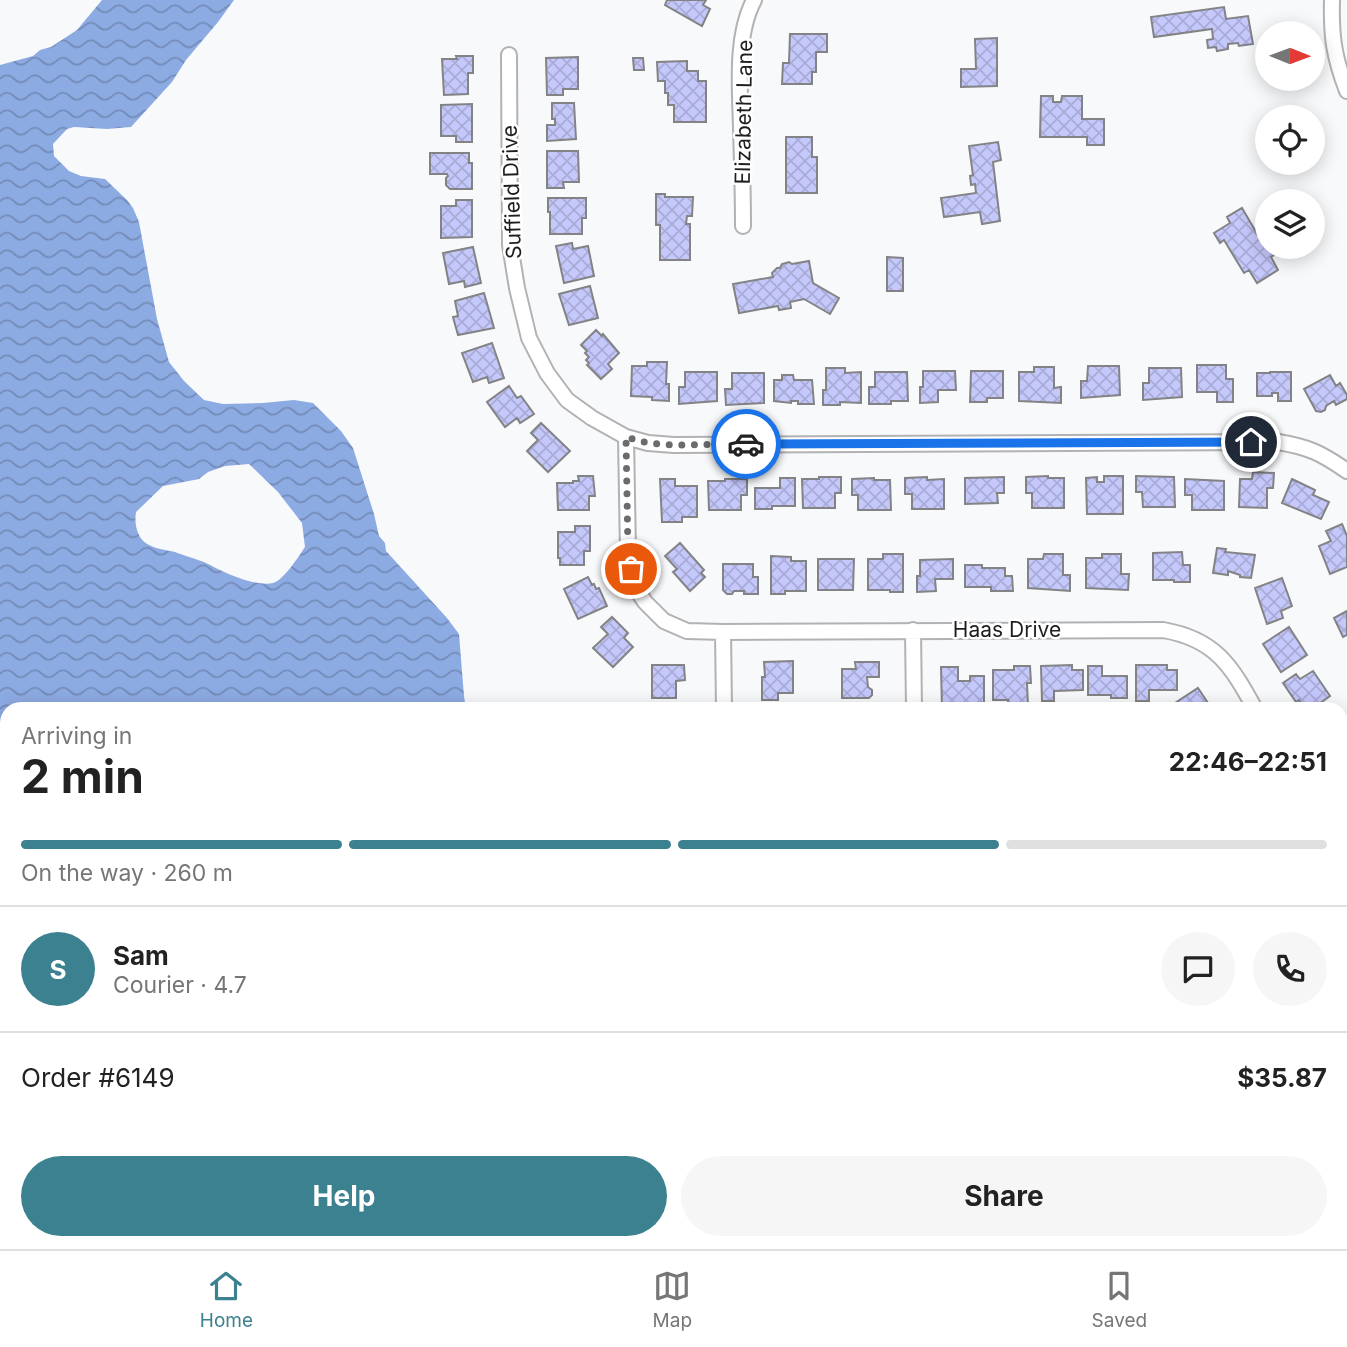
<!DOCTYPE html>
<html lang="en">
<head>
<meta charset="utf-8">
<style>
  :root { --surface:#fff; --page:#f6f6f6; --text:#222; --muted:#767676; --line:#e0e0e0; --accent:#3c818f }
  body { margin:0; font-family:Inter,sans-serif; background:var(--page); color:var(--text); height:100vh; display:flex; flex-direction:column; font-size:26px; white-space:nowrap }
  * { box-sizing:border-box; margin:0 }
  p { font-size:23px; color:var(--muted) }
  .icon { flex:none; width:38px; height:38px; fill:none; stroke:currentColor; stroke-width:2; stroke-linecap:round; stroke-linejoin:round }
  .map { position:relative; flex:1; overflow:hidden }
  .details { position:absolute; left:0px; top:702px; width:1348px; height:548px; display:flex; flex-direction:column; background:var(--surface); border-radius:21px 21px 0 0; box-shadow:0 4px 18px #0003 }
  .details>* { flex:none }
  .needle { width:46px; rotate:91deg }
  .fabs { position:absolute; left:1255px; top:21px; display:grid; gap:14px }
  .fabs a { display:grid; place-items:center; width:70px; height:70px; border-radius:50%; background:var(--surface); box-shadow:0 4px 18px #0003; font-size:35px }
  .pin { position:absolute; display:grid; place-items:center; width:60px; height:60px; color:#fff; margin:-30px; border:4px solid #fff; border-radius:50%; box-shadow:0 2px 7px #0007 }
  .courier { position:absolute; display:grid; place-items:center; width:70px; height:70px; margin:-35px; border:5px solid #1a73e8; border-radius:50%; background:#fff; color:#222; box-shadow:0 2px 9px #0007 }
  .summary em { font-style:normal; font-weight:700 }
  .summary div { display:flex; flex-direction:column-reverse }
  .summary { display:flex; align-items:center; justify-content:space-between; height:119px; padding:0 21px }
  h1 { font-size:46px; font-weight:700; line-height:52px }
  .bar { display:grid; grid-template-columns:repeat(4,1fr); gap:10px 7px; align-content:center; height:84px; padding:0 21px }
  .bar i { height:9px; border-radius:5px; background:var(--line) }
  .bar .on { background:var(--accent) }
  .bar p { grid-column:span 4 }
  .line { display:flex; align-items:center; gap:18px; padding:0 21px; border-top:2px solid var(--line) }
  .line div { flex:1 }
  .round { display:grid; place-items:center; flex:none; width:74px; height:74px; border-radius:37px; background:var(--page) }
  .action { display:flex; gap:14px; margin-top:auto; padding:14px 21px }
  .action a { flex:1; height:80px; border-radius:42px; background:var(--accent); color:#fff; font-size:28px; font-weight:700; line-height:80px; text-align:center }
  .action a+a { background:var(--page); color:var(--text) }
  .tab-bar { display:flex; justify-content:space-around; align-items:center; height:98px; border-top:2px solid var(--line); background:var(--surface); font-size:19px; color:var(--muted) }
  .tab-bar a { display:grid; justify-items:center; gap:4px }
  .tab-bar .on { color:var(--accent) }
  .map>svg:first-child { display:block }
</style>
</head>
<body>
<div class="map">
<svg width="1347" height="1249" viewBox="0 0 1347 1249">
  <defs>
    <pattern id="water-waves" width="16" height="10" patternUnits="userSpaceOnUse" patternTransform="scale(1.75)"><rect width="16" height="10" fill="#8dabe3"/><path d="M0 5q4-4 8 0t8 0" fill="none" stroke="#738bb7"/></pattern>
    <pattern id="building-cross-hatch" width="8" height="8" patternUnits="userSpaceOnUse" patternTransform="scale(1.75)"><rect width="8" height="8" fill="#c5c8fb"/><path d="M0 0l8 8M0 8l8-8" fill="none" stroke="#a9abd7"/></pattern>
  </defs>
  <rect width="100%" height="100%" fill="#f8f9fb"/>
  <!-- water -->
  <path fill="url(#water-waves)" fill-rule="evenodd" d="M102,0h132l-16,22 -32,38 -14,22 -41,45 -24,2 -33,-2 -7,2 -14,15 1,12 15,15 12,5 24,3 22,21 6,8 6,14 18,97 12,43 15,19 20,19 19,4 40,-1 31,-3 19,3 28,28 12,17 21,66 5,22 6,7 1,8 61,67 12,16 5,62 2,13h-459v319l-7,-8v-955l33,-9 7,-6 11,-3 26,-17zM249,464l29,28 24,31 3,24c-6,9 -22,34 -32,36 -19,4 -50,-11 -67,-20 -9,-4 -21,-7 -31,-11 -8,-2 -19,-3 -26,-7 -12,-6 -15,-21 -13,-33l27,-26 36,-7 9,-7 17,-6z
    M122,1243v-1l197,1 -7,6h-188z"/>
  <!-- building -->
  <path fill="url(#building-cross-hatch)" stroke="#838386" stroke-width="2" d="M667,0h39l-3,5 7,4 -8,17 -37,-21z
    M1224,7l2,12 22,-3 5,28 -14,2 -1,-3 -10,1v5l-11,2 -1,-4 -8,1 -1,-8 6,-1 -1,-10 -58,8 -3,-20z
    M790,34h37v18h-11v20h-4v12h-30l1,-21h6z
    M997,38v48l-36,1v-18h15l-1,-30z
    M456,56h17v17h-5v21l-24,1 -2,-36h15z
    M578,57v32h-15v6h-16l-1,-37z
    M633,58h10l1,12h-10z
    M687,61v10h11v10h8v41h-32v-17h-6v-12h-3v-12h-7l-1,-19z
    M1041,96h12v6h8l1,-6h20v23h22v26h-17v-8h-47z
    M552,103h22l2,36 -29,2v-16h8v-6h-3z
    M472,104v38h-16v-6h-15v-31z
    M786,137h26v20h5v36h-31z
    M998,142l3,18 -8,2 7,59 -18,3 -2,-12 -36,5 -3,-19 35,-5 -1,-9 -4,1 -1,-9 3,-1 -4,-29z
    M547,151h31l1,31h-16l1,6h-17z
    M430,153h39v10h3v26h-22l-4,-4v-7l2,-2 -1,-2h-17z
    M656,194h9v3h28l-1,19h-5l-1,8h4v36h-30v-35h-4z
    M548,198h38v20h-4v16h-32v-22h-2z
    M456,200h16v37l-31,1v-32h15z
    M1242,208l20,34 5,-3v8h15l2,2 -13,8 7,13 -21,13 -8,-13 -5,3 -20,-33 -4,3 -6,-10 16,-10 -3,-6z
    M572,243l1,6 15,-3 6,30 -30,7 -8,-37z
    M473,247l8,36 -16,4 -1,-6 -15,3 -6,-31z
    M887,257l16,1v33h-16z
    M809,261l4,22 26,15 -9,16 -26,-15 -14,3 1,6 -12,2 -1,-4 -39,7 -6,-29 40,-7 -1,-4 5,-5h3l2,-4 7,-2 3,2z
    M590,286l8,32 -29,7 -10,-31z
    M484,293l10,35 -36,7 -5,-18 5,-1 -3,-15z
    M596,330l6,6 1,-2 16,19 -11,11 4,5 -11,10 -14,-14 2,-2 -3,-3 3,-3 -4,-4 2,-2 -6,-6z
    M492,343l12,35 -15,5 -2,-6 -14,5 -11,-29z
    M647,362h20l-1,22h3v17l-17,-1v-3l-21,-1 1,-30h15z
    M1197,365h29v14h7v23h-16v-10h-20z
    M1088,366h31l1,29 -39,3v-17h6z
    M1034,367h20v21l7,-1v16l-42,-2v-29h15z
    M826,368h19v5l16,-1v31l-21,-1v3h-17v-15h3z
    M1149,368h32l1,29 -39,3v-17h6z
    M923,371h32l1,19h-18v12l-18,1v-16h3z
    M971,371h32v27h-16v4h-17z
    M685,372h32v29l-38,3v-17h6z
    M875,372h32l1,29h-17v3h-22v-17h6z
    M1270,372h21v29h-13v-8h-6v3h-15v-23h13z
    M732,373h32v30l-38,2 -1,-16h7z
    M782,375h11l1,5h18l2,24h-16v-3h-7v2l-17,-2v-21h8z
    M1330,375l6,11 4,-3 7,12v4l-11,6 -2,-4 -8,5 -1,4 -4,2 -5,-1 -12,-22z
    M509,386l8,12 4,-2 13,18 -14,9 -3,-5 -12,9 -18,-25z
    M541,423l29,28 -22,21 -21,-21 11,-11 -7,-7z
    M1253,472l21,1 -1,15h-6v20l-28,-1 1,-28h12z
    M578,476h15l2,20h-6v14h-31l-1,-27h16v-2h6z
    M1048,476v2h16v30h-32v-15h-6v-16z
    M1104,476h19v38h-36l-1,-36 11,-1v5h7z
    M1136,476l38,1 1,30h-32l-1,-15h-6z
    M819,477h22v16h-6v15h-32l-1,-29h17z
    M927,477v3l17,-1v30h-32v-15h-7v-16z
    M1004,477v16h-7l1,10 -33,1v-26z
    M780,478h15v28h-23v3h-17v-21h25z
    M874,478v2h16l1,30h-33v-15h-6v-16z
    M660,479h15v7h22v31h-15v5h-20z
    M725,479h22v16h-6v15h-32l-1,-29h17z
    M1185,479l39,2v29h-32v-15h-7z
    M1292,479l23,11 -2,5 16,7 -8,17 -39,-16z
    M1342,524l5,12v31l-17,7 -11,-28 12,-5 -5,-10z
    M575,526h15v25h-6v14h-24v-7h-2v-26h17z
    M680,543l24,27 -3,3 4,4 -15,14 -17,-19 4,-3 -12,-13z
    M1217,548l9,1 -1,3 30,3 -4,23 -11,-1v-2l-12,-4v4l-15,-2z
    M1182,552l1,13h7v17h-16v-2h-21v-27z
    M883,554h20v38h-13v-2h-22v-31h15z
    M1044,554h19v21h7v16l-42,-3v-29h15z
    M1102,554h19v20h8l-1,16 -42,-2v-30h16z
    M771,556l20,1v4h15v30h-21v3h-14z
    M818,559h36l-1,31h-35z
    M953,559v20h-18l1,12 -19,1v-16h3v-16z
    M723,564h30v13h5v17h-14v-3h-10l-2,3h-5l-4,-4z
    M965,565h17v3h23v8h7l1,15h-22v-4h-26z
    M588,577l4,8 2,-1 2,5 3,-1 8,18 -29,13 -14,-30z
    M1282,578l10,28 -11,5 2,7 -16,6 -12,-36z
    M1347,611v24l-4,2 -9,-19z
    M612,617l16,16 -4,5 9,9 -20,20 -20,-19 15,-14 -7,-7z
    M1289,627l18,28 -26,17 -18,-28z
    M793,661v32h-15v7h-16v-23h3l-1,-15z
    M855,662h24v15h-12l1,10 4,3v5l-3,3h-27v-29h14z
    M652,665h32l1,15 -9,1v17h-24z
    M1072,665v5h11v20l-29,1v10h-12l-1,-35z
    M1136,665h31v5h10v20h-28v11h-13z
    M1014,666h16l1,17h-4l1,23h-20v-6h-15v-30h21z
    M1088,666h14v10h25v22h-16v-3h-23z
    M941,667h17v14h12v-5h14v33h-42z
    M1313,671l17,25 -18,13h-8l-5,-9 -3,2 -13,-19 13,-9 4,5z
    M1198,688l14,21h-37l-3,-4z
    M1340,719l7,10v12l-7,4z
    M1347,768v16l-7,-10v-2z
    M1340,936l7,2v37l-7,-1z
    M1340,984l7,1 -1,42 -6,-2z
    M1340,1051l7,2v21l-7,-1z
    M667,1242h25v7h-25z
    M1273,1242h27l-2,7h-27z"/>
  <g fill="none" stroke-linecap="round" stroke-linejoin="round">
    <!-- street casing -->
    <g stroke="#b2b2b5" stroke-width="18">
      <path id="street" d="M1332,0c-1,37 2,57 15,91
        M509,55l1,190 7,43 12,50 18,35 20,27 25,18 34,19 22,6 26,2 604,-3c31,5 43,11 69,29
        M743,226c0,-33 -1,-65 -2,-98 -1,-40 -6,-92 13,-128
        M626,437l2,117 5,30 12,18 19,19 23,10 36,1 1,77
        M913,630l1,79
        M723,632l440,-2c52,9 68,35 92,79
        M1340,836l7,-3
        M728,1249v-7"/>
    </g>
    <!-- street -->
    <use href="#street" stroke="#fff" stroke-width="14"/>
  </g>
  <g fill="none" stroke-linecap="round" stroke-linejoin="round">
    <!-- done -->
    <path stroke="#6a6b6c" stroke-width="7" stroke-dasharray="0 12.6" d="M631,569l-3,-15 -2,-117 22,6 26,2 72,-1"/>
    <!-- route -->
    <path stroke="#1a73e8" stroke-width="9" d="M746,444l505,-2"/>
  </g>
  <g text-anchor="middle" stroke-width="5" stroke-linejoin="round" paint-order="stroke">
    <!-- street labels -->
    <g font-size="21" fill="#1e1e1f" stroke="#fff">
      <text transform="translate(744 112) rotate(-89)" y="7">Elizabeth Lane</text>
      <text transform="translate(512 192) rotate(-92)" y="7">Suffield Drive</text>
      <text x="1007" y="637">Haas Drive</text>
    </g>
  </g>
</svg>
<div class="fabs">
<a><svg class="needle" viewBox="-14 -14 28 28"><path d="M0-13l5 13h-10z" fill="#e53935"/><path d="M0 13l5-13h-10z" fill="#767676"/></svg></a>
<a><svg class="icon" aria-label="locate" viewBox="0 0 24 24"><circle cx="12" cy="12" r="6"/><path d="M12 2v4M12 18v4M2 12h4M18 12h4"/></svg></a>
<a><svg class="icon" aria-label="layers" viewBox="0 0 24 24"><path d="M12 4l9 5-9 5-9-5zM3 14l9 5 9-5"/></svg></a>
</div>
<div class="pin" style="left:631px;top:569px;background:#ea580c"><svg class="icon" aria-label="bag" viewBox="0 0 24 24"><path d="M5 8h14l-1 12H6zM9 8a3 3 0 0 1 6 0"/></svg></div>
<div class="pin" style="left:1251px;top:442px;background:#1f2937"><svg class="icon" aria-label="home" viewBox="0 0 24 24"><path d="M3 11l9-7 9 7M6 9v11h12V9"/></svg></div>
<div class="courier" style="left:746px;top:444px"><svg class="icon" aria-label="car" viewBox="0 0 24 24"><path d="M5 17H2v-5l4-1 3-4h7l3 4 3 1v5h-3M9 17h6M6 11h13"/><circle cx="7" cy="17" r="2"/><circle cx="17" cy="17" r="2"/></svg></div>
<section class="details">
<div class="summary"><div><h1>2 min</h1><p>Arriving in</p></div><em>22:46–22:51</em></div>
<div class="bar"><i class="on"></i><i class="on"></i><i class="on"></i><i></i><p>On the way · 260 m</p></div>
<div class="line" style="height:126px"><b class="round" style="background:var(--accent);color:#fff">S</b><div><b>Sam</b><p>Courier · 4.7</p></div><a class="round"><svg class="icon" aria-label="chat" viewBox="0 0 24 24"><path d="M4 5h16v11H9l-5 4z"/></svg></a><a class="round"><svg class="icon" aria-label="phone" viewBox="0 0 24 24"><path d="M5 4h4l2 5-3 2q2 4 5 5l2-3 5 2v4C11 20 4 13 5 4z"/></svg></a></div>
<div class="line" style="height:91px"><div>Order #6149</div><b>$35.87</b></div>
<div class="action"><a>Help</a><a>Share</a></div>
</section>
</div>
<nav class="tab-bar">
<a class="on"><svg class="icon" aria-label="home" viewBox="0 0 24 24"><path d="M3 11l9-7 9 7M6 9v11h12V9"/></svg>Home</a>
<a><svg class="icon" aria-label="map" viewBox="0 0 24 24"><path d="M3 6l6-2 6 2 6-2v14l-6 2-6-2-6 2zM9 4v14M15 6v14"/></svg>Map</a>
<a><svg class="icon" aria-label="saved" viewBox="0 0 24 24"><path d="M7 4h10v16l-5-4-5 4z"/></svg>Saved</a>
</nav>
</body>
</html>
